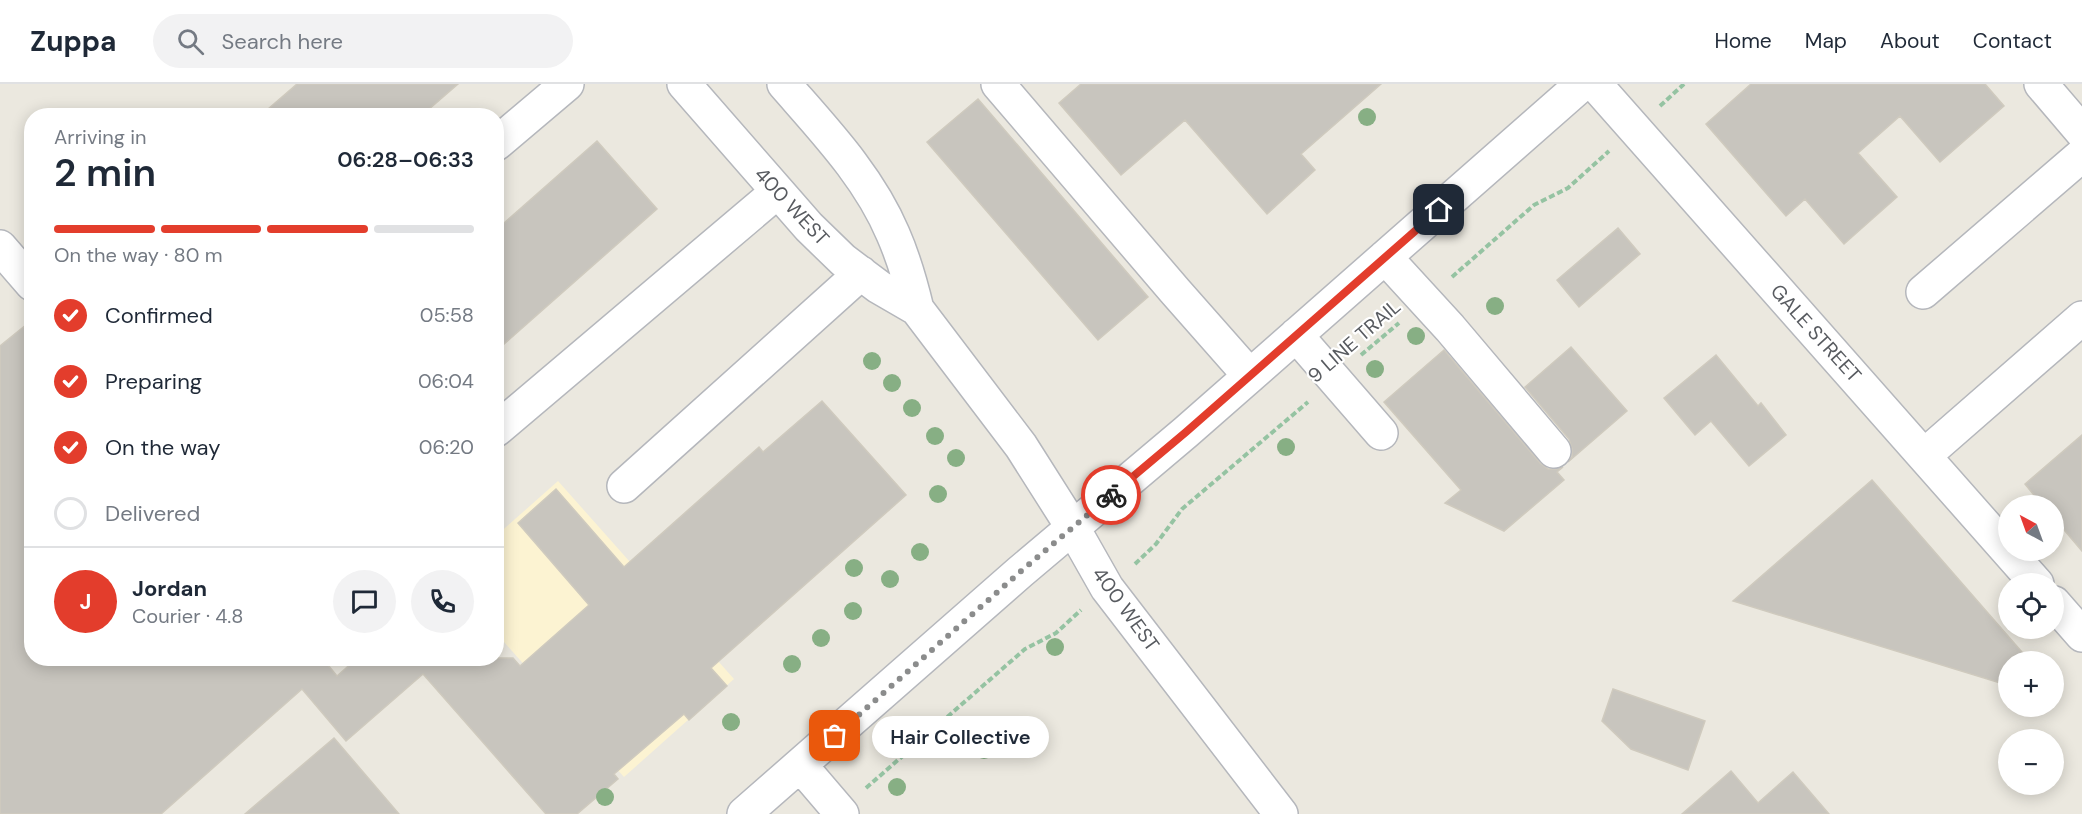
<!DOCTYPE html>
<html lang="en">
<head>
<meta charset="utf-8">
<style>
  :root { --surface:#fff; --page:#f2f2f3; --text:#1f2937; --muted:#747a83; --line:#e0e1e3; --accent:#e33d2c }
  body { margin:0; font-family:"DM Sans",sans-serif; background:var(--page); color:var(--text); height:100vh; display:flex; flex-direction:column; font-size:22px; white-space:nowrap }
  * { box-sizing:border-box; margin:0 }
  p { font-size:20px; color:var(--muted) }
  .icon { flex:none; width:33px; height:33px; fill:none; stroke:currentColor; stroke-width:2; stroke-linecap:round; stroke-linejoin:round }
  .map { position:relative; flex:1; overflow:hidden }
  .drawer { position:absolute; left:24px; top:24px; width:480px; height:558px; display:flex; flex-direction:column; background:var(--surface); border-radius:24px; box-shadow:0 3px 15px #0003 }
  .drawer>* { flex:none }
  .needle { width:39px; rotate:319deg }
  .tools { position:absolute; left:1998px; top:411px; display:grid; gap:12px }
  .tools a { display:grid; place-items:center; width:66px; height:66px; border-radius:50%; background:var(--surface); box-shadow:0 3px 15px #0003; font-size:30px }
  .pin { position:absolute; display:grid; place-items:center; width:51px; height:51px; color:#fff; margin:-26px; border-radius:12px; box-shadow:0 3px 9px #0006 }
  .courier { position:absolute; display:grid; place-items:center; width:60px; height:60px; margin:-30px; border:4px solid #e33d2c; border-radius:50%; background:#fff; color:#222; box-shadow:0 2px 8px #0007 }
  .bubble { position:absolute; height:42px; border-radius:21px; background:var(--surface); box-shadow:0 3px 15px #0003; font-size:20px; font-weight:600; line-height:42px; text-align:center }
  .summary em { font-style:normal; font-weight:600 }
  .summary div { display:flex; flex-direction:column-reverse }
  .summary { display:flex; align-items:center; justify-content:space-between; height:102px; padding:0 30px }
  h1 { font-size:39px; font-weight:600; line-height:45px }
  .bar { display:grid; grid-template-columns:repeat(4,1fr); gap:9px 6px; align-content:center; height:72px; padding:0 30px }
  .bar i { height:8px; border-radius:4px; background:var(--line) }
  .bar .current { background:var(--accent) }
  .bar p { grid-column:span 4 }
  .line { display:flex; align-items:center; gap:15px; padding:0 30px; border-top:2px solid var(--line) }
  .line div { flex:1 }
  .round { display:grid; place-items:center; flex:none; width:63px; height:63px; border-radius:32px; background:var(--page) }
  ol { padding:0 30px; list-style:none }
  li { display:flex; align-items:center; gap:18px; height:66px }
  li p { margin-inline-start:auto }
  li .icon { padding:6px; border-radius:50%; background:var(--accent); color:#fff; stroke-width:4 }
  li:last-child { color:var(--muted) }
  li i { width:33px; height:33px; border:3px solid var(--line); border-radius:50% }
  header { display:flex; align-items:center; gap:36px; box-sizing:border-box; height:84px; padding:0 30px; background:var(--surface); border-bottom:2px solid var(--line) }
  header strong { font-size:28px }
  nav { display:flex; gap:33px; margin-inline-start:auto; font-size:21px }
  .search { width:420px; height:54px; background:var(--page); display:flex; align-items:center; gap:15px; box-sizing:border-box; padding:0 21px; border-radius:33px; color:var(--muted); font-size:22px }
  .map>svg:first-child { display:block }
</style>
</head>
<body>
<header>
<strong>Zuppa</strong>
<div class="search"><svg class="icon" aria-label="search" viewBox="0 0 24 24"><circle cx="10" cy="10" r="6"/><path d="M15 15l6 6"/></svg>Search here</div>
<nav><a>Home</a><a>Map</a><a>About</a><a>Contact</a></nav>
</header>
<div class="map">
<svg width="2082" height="730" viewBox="0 0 2082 730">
  <rect width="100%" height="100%" fill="#ebe8df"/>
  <!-- commercial -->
  <path fill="#fcf3d2" d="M558,397l176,198 -110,98 -127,-143 -1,-98z"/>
  <!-- building -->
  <path fill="#c8c5be" stroke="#cfcabe" stroke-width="1.5" d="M297,0h161l-37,32h-161z
    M1081,0h300l-80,70 14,16 -48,44 -82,-94 -64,55 -62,-72z
    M1751,0h234l19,22 -64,56 -40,-46 -42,37 39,44 -53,47 -39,-45 -19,17 -80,-92z
    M978,15l170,198 -50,43 -171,-198z
    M597,57l60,68 -161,142v-121z
    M1618,144l22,26 -61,53 -22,-27z
    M32,236v338h304l-8,7 9,11 17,-15 4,4 7,-7h148l7,8 69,-61 -71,-82 38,-34 68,78 135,-120 4,5 59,-51 84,94 -195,173 16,18 -38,34 -5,-6 -70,60 4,5 -41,35h-31l-123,-140 -77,67 -44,-52 -141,125h-161v-468z
    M1571,263l56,64 -59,51 4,-5v-9l-3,-9 -44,-52z
    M1444,266l96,113 8,6h9l6,-2 -6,5 7,8 -60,51 -59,-28 16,-13 -77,-88z
    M1716,271l42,51 3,-3 25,32 -37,31 -38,-45 -16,14 -31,-37z
    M2082,351v116l-28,-33v-12h-11l-18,-22z
    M1872,396l156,179 -3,3h-17v14l-8,7 -267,-82z
    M1613,605l92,32 -17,49 -57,-21 -29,-28z
    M334,654l65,76h-154z
    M1731,687l27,32 35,-31 36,42h-147z"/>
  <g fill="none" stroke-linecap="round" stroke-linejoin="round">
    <!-- minor casing -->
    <g stroke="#b5b7bc" stroke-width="36">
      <path id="minor" d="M684,0l125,143 34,33 36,27 38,22 104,137 52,82 34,60 174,226
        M784,0c41,47 85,93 109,150 11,25 18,50 24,75
        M998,0l177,207 75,85
        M1595,0l442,500
        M2041,0l41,48
        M496,60l71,-60
        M0,163l32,37
        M1385,173l65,71 104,123
        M1923,208l159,-137
        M1296,251l85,98
        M496,346l281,-238
        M1925,371l157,-137
        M624,402l237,-213
        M2054,519l28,32
        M801,682l41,48
        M744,730l276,-242 166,-140 396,-348"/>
    </g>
    <!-- path -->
    <path stroke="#95c3a2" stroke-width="4" stroke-dasharray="6 3" stroke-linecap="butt" d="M1660,22l24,-22
      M1452,193l82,-72 34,-17 41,-37
      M1361,271l38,-32
      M1135,480l21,-20 26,-35 126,-107
      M866,704l159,-139 31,-16 25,-23"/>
    <!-- minor -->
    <use href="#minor" stroke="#fff" stroke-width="33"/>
  </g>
  <!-- trees -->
  <g fill="#87af84">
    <circle cx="1367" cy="33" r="9"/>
    <circle cx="1495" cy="222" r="9"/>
    <circle cx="1416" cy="252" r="9"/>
    <circle cx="872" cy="277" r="9"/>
    <circle cx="1375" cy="285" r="9"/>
    <circle cx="892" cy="299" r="9"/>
    <circle cx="912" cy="324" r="9"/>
    <circle cx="935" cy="352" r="9"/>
    <circle cx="1286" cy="363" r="9"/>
    <circle cx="956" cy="374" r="9"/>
    <circle cx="938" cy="410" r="9"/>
    <circle cx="920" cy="468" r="9"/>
    <circle cx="854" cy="484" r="9"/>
    <circle cx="890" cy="495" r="9"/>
    <circle cx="853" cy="527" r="9"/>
    <circle cx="821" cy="554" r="9"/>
    <circle cx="1055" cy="563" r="9"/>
    <circle cx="792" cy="580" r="9"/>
    <circle cx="731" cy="638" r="9"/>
    <circle cx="984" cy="666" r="9"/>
    <circle cx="897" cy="703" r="9"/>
    <circle cx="605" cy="713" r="9"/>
  </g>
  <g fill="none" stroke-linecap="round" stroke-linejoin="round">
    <!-- done -->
    <path stroke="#8b8c8c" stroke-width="6" stroke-dasharray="0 10.8" d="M835,652l185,-164 91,-77"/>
    <!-- route -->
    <path stroke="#e33d2c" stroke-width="8" d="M1111,411l75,-63 253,-222"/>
  </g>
  <g text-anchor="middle" stroke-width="4.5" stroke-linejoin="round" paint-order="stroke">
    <!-- street labels -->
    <g font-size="20" fill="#585b60" stroke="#fff">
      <text transform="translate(792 122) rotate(47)" y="7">400 WEST</text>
      <text transform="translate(1816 249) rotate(48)" y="7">GALE STREET</text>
      <text transform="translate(1354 257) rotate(-41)" y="7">9 LINE TRAIL</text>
      <text transform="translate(1126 525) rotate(54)" y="7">400 WEST</text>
    </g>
  </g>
</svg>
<div class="tools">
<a><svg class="needle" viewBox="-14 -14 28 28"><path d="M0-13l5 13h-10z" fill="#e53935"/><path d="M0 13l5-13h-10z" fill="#747a83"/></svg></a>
<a><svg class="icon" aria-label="locate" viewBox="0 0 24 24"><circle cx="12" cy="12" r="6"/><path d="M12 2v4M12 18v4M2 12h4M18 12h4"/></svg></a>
<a>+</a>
<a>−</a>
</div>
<div class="pin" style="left:835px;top:652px;background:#ea580c"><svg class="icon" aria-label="bag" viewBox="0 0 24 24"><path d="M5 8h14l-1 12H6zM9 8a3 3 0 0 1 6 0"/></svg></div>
<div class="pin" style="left:1439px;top:126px;background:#1f2937"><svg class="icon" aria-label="home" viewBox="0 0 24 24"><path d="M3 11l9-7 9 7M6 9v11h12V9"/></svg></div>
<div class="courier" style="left:1111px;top:411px"><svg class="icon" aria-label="bike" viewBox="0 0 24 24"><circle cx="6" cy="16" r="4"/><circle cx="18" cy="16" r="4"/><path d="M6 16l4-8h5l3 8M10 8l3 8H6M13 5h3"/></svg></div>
<div class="bubble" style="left:872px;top:632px;width:177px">Hair Collective</div>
<section class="drawer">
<div class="summary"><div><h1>2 min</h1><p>Arriving in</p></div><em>06:28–06:33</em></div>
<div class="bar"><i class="current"></i><i class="current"></i><i class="current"></i><i></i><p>On the way · 80 m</p></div>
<ol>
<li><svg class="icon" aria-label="check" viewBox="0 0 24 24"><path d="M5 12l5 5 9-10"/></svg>Confirmed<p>05:58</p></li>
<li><svg class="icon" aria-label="check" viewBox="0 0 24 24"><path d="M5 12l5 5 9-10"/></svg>Preparing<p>06:04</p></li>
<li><svg class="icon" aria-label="check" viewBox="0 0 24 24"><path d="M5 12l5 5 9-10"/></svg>On the way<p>06:20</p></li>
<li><i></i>Delivered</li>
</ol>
<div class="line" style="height:108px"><b class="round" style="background:var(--accent);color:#fff">J</b><div><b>Jordan</b><p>Courier · 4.8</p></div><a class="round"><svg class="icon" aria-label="chat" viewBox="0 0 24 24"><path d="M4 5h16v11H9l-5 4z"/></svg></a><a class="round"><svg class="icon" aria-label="phone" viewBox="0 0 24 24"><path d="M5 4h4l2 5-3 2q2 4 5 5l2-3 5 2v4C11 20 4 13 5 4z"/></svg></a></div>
</section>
</div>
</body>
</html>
